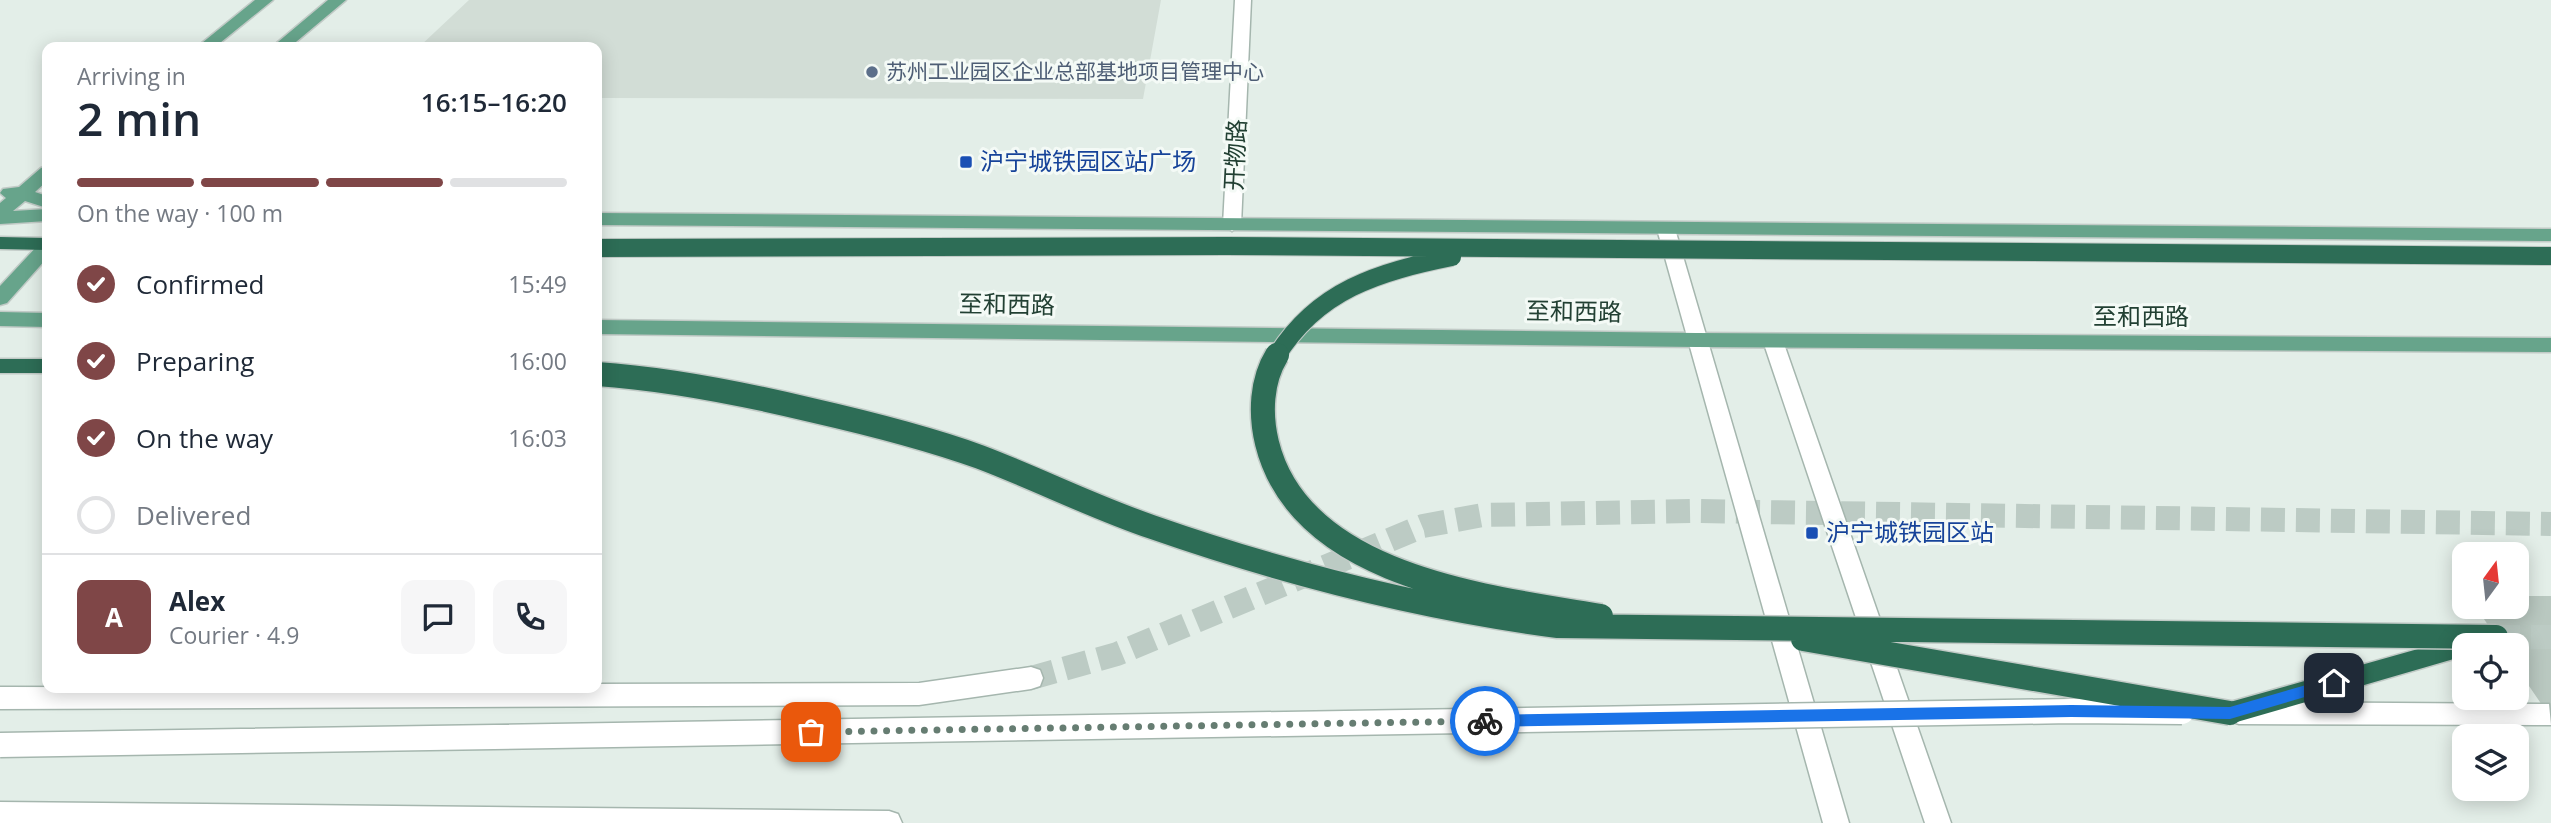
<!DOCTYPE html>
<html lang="en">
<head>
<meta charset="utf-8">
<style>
  :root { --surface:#fff; --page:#f6f6f7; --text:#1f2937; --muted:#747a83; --line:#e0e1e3; --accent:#7f4647 }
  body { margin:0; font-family:"Open Sans","Noto Sans SC",sans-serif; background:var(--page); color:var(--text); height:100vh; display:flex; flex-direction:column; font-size:26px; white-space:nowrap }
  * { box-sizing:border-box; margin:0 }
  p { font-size:23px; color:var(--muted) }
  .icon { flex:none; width:38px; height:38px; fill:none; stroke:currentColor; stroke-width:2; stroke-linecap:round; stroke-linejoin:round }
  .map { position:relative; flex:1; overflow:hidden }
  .sheet { position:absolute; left:42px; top:42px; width:560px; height:651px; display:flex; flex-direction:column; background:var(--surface); border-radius:14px; box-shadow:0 4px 18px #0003 }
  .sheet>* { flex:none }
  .needle { width:46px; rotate:15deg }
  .fabs { position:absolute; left:2452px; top:542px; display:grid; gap:14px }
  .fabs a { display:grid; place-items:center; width:77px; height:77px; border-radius:14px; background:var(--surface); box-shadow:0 4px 18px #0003; font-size:35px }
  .pin { position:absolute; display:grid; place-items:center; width:60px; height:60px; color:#fff; margin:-30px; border-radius:14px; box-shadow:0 4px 10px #0006 }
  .courier { position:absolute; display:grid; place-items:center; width:70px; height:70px; margin:-35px; border:5px solid #1a73e8; border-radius:50%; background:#fff; color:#222; box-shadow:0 2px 9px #0007 }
  .summary em { font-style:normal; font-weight:600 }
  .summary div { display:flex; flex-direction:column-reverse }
  .summary { display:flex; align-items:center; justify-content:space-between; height:119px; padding:0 35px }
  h1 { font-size:46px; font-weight:600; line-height:52px }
  .bar { display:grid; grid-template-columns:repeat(4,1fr); gap:10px 7px; align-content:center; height:84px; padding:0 35px }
  .bar i { height:9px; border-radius:5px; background:var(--line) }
  .bar .selected { background:var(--accent) }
  .bar p { grid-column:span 4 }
  .line { display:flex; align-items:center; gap:18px; padding:0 35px; border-top:2px solid var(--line) }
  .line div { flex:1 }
  .round { display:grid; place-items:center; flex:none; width:74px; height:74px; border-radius:14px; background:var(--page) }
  ol { padding:0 35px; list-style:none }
  li { display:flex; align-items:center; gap:21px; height:77px }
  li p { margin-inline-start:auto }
  li .icon { padding:7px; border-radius:50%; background:var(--accent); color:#fff; stroke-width:4 }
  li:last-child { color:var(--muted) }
  li i { width:38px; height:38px; border:4px solid var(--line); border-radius:50% }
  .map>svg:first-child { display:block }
</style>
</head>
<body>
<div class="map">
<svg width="2551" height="823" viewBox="0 0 2551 823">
  <rect width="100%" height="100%" fill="#e3eee8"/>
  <!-- built -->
  <path fill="#d2ddd6" d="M469,0h692l-18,99 -546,-1v-51h-178z"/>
  <!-- building -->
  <path fill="#b9c8c0" d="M2516,596h35v122l-35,-51v-21h-14l-26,-39h40z"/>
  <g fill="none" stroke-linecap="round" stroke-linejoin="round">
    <!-- minor-tunnel -->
    <path stroke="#bccbc4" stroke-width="24" stroke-dasharray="24 11" stroke-linecap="butt" d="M1031,678l86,-24 306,-128 60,-11 213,-4 855,13"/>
    <!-- highway-tunnel -->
    <path stroke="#bccbc4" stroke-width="24" stroke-dasharray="24 11" stroke-linecap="butt" d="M2496,637h55"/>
    <!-- minor casing -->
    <g stroke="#a5b6ae" stroke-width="3">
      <path id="minor" d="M1235,0h16l-10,225 -9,6 -9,-6z
        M1666,223l7,2 2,4 174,594h-26l-166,-594 2,-4z
        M1773,334l7,2 3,5 168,482h-26l-162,-482 3,-5z
        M1031,667l9,3 3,8 -3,8 -9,3 -112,16 -919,4v-22l597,1v-4l322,-1z
        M2239,702l310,2 2,21 -312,-1 -9,-3 -4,-8 4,-8z
        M0,802l889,9 9,3 4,9h-902z"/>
    </g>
    <!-- major casing -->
    <g stroke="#c1cac6" stroke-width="3">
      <path id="major" d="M255,0h18l-58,47h-18z
        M328,0h18l-56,47h-18z
        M47,166v15l-12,11 12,4v12l-22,-7 -12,10 34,-2v12l-47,3v-21l6,-5 -6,-5 3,-4 16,-2 22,-19z
        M597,213l1954,16v12l-1954,-16z
        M47,241v17l-40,45 -7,2v-19l40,-43z
        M0,312l47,1v14l-47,-1z
        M597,320l1099,13 855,5v14l-855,-5 -1099,-13z"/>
    </g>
    <!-- highway casing -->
    <g stroke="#c1cac6" stroke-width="3">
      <path id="highway" d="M0,237l47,1v12l-47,-1z
        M0,359h47v14h-47z
        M2464,636l9,3 3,7h-12v10l-234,68 -9,-3 -4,-8 4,-8 9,-3z"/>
    </g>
    <!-- minor -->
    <use href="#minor" fill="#fff" fill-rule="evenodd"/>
    <!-- major -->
    <use href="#major" fill="#67a48b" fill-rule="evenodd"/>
    <!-- highway -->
    <use href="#highway" fill="#2d6d56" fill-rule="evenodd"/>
    <!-- minor-bridge casing -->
    <g stroke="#a5b6ae" stroke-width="27" stroke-linecap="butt">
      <path id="minor-bridge" d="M0,745l2071,-34 111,1"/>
    </g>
    <!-- highway-bridge-far1 casing -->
    <g stroke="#c1cac6" stroke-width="20" stroke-linecap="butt">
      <path id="highway-bridge-far1" d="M597,248l629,-2 1325,10
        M1276,357c41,-67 102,-85 176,-100"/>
    </g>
    <!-- highway-bridge casing -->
    <g stroke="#c1cac6" stroke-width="27" stroke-linecap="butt">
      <path id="highway-bridge" d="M1277,355c-16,26 -17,59 -10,88 33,134 221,154 334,173
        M597,374c73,5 143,19 214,36 57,13 114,27 169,47 58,22 113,50 172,70 132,46 267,81 406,99l938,11
        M1803,639l427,74"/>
    </g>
    <!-- minor-bridge -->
    <use href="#minor-bridge" stroke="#fff" stroke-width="24"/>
    <!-- highway-bridge-far1 -->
    <use href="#highway-bridge-far1" stroke="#2d6d56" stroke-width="18"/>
    <!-- highway-bridge -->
    <use href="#highway-bridge" stroke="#2d6d56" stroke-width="24"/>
  </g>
  <!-- route -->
  <path fill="#1a73e8" d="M2334,677l7,6 -2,4 -109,32 -159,-2 -586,10 -7,-6 7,-6 586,-10 159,2z"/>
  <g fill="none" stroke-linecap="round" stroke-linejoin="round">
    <!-- done -->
    <path stroke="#667d72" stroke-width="7" stroke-dasharray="0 12.6" d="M811,732l674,-11"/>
  </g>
  <!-- markers -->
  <circle fill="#5c6f8a" stroke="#f4faf6" stroke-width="2.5" cx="872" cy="72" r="7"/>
  <g fill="#1a4fb4" stroke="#f4faf6" stroke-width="2.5">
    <rect x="959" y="155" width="14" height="14" rx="3.5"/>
    <rect x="1805" y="526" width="14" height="14" rx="3.5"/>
  </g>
  <g text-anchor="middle" stroke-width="6" stroke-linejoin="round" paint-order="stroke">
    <!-- far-service labels -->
    <g font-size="21" fill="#4e5e75" stroke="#f4faf6" text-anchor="start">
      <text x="886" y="79">苏州工业园区企业总部基地项目管理中心</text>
    </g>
    <!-- street labels -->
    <g font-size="24" fill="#224033" stroke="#f4faf6">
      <text transform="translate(1236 155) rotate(-87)" y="8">开物路</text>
      <text transform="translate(1007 305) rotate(1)" y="8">至和西路</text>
      <text transform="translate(1574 312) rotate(1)" y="8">至和西路</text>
      <text x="2141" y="325">至和西路</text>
    </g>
    <!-- transit labels -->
    <g font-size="24" fill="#164399" stroke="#f4faf6" text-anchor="start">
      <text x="980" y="170">沪宁城铁园区站广场</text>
      <text x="1826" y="541">沪宁城铁园区站</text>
    </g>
  </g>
</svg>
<div class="fabs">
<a><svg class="needle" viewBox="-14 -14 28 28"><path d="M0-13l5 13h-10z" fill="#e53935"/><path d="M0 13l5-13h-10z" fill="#747a83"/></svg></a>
<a><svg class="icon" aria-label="locate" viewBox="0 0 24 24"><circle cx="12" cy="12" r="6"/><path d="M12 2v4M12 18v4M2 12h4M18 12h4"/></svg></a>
<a><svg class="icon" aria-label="layers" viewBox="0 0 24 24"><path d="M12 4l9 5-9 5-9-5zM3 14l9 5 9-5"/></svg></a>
</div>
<div class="pin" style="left:811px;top:732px;background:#ea580c"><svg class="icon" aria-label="bag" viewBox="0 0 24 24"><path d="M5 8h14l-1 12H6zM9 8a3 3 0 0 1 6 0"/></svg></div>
<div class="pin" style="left:2334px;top:683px;background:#1f2937"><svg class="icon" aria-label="home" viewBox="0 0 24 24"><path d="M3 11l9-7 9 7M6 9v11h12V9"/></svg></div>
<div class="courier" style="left:1485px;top:721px"><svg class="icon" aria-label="bike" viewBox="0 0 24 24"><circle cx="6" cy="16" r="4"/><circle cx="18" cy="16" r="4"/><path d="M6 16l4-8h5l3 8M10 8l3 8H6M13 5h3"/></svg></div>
<section class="sheet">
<div class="summary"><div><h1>2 min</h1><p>Arriving in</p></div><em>16:15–16:20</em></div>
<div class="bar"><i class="selected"></i><i class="selected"></i><i class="selected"></i><i></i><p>On the way · 100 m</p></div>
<ol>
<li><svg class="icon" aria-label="check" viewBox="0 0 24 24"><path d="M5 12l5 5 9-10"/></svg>Confirmed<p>15:49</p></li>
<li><svg class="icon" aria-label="check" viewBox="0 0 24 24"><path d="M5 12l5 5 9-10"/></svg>Preparing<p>16:00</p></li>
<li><svg class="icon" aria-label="check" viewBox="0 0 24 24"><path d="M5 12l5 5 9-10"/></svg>On the way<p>16:03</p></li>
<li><i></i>Delivered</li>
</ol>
<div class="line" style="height:126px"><b class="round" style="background:var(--accent);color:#fff">A</b><div><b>Alex</b><p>Courier · 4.9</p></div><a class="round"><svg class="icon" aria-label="chat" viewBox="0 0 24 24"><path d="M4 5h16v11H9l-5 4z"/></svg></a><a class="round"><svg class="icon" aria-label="phone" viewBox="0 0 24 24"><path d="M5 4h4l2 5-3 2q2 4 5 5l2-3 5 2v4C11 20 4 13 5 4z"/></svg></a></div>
</section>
</div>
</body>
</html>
